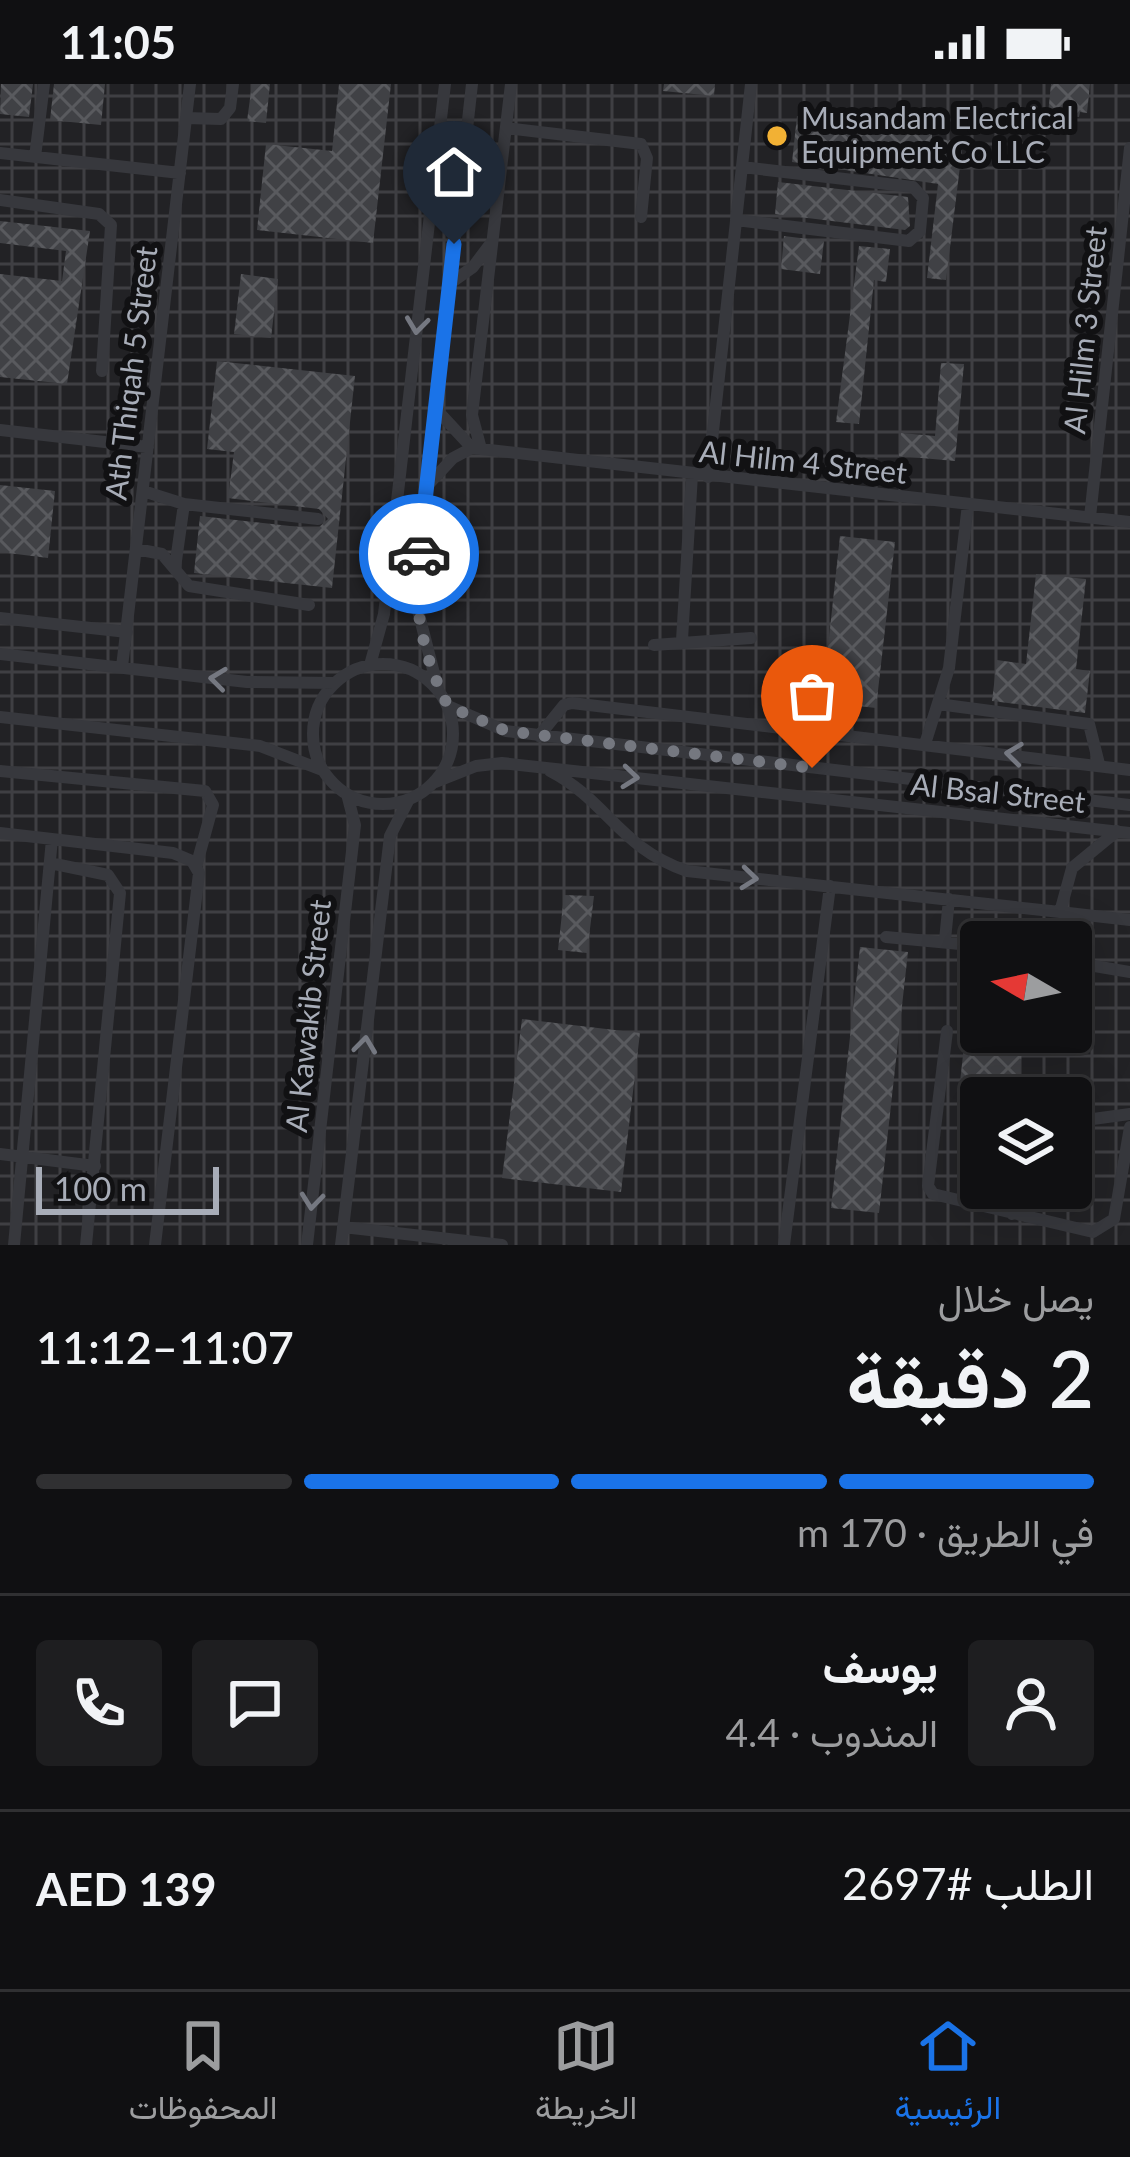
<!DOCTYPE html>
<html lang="ar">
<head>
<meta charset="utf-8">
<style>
  :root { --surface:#101012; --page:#1e1e20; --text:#f1f3f6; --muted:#9c9d9f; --line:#303032; --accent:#1a73e8 }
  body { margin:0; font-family:Lato,Vazirmatn,sans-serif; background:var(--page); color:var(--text); direction:rtl; height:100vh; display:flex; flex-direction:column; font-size:45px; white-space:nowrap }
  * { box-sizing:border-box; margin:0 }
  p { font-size:39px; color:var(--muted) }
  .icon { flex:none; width:66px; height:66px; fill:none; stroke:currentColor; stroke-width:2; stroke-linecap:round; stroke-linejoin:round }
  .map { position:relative; height:1161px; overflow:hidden; direction:ltr }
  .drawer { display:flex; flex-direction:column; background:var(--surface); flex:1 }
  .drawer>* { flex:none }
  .needle { width:78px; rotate:279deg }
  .tools { position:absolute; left:960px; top:837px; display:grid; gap:24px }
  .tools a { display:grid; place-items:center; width:132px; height:132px; border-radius:12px; background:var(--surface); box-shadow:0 12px 48px #0002,0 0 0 3px var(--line); font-size:60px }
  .scale { position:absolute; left:36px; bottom:30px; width:183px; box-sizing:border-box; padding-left:12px; border:6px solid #a8adb8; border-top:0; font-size:33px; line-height:42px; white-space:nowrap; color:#a8adb8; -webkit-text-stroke:9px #111113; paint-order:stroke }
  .pin { position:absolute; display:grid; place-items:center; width:102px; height:102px; color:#fff; margin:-123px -51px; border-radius:50% 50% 50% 0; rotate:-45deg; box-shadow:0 0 12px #0007 }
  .pin .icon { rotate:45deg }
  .courier { position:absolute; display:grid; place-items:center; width:120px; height:120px; margin:-60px; border:9px solid #1a73e8; border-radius:50%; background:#fff; color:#222; box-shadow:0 3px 15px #0007 }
  .headline em { font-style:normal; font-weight:600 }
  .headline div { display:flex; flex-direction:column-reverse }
  .headline { display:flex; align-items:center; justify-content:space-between; height:204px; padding:0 36px }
  h1 { font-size:78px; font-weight:600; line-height:90px }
  .bar { display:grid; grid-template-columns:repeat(4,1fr); gap:18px 12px; align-content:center; height:144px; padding:0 36px }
  .bar i { height:15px; border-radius:9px; background:var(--line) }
  .bar .selected { background:var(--accent) }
  .bar p { grid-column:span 4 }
  .line { display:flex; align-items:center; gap:30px; padding:0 36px; border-top:3px solid var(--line) }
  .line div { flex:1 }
  .round { display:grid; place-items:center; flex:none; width:126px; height:126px; border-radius:12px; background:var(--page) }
  .status { display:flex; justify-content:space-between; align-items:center; height:84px; padding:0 60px; background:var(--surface); direction:ltr }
  .status svg { height:33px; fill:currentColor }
  .menu { display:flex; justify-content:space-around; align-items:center; height:168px; border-top:3px solid var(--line); background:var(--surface); font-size:33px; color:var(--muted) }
  .menu a { display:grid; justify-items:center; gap:6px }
  .menu .selected { color:var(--accent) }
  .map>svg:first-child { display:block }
</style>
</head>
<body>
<div class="status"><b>11:05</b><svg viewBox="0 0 49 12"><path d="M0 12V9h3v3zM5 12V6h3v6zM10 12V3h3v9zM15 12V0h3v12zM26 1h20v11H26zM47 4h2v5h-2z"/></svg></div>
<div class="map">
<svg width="1130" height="1161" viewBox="0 0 1130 1161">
  <defs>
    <pattern id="industrial-grid" width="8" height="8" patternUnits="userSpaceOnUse" patternTransform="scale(3)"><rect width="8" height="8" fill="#222225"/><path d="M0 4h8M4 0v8" fill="none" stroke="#3f3f43"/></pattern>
    <pattern id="building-cross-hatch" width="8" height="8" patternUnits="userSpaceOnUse" patternTransform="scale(3)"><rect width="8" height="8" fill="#404145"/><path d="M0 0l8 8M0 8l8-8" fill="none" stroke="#595a5e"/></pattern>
  </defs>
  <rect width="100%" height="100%" fill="#161618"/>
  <!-- industrial -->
  <path fill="url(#industrial-grid)" fill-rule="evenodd" d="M0,0h1130v1161h-1130zM981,858h90v90h-90zM981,1014h90v90h-90z"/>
  <!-- building -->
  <path fill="url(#building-cross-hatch)" d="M1,0h32l-4,33 -29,-3z
    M54,0h51l-4,41 -51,-5z
    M252,0h18l-4,39 -19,-2z
    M339,0h52l-18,159 -116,-13 9,-86 66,7z
    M664,0h51l-1,12 -51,-5z
    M1051,0h39l-3,29 -7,-1 -1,5 -31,-3z
    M797,32l135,15v7l31,4 -17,138 -19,-2 11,-94 -146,-22z
    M778,98l130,15 2,29 -5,4 -130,-16z
    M0,137l90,10 -23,153 -67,-7v-103l62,7 4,-30 -66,-8z
    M784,152l40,5 -4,33 -39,-5z
    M859,162l31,3 -4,33 -12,-2 -15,144 -23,-2z
    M241,190l37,5 -7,59 -37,-4z
    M217,277l138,15 -23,212 -138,-15 6,-57 117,13 11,-10 -9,-10 -91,-11 6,-46 -27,-3z
    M941,279l23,1 -9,97 -56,-5 2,-23 34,3z
    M0,401l55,6 -7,67 -48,-6z
    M840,452l55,6 -19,166 -54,-6z
    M1036,490l50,5 -10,90 14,2 -5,42 -93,-12 5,-41 29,4z
    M564,811l30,1 -7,57 -29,-3z
    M860,863l48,5 -29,261 -48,-5z
    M974,872h7v76h43l-7,66h-36v14l-24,-3z
    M522,935l118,14 -19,159 -119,-14z"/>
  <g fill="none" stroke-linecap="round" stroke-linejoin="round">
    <!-- minor -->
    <path stroke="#37383d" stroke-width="12" d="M186,34l35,1 9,-11 3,-24
      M506,44l135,16 6,14 -6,59
      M0,69l180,20
      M35,73l9,-73
      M0,116l99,14 12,11 -9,146
      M736,136l173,21 11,-10 3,-33 -10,-11 -171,-20
      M449,200l24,-17 18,-24
      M435,324l37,40
      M0,346l148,17
      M481,365l-9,-34 39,-331
      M708,393l43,-393
      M426,403l27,-29 19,-10 658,74
      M143,407l41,13 134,15
      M1090,433l40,-369
      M136,465l26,5 27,32 120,19
      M175,484l9,-64
      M0,534l127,14
      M682,556l10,-165
      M654,561l97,-7
      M0,570l247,28 88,1
      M313 650a70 70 0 1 1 140 0a70 70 0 1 1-140 0Z
      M370,581l14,-51 61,-530
      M122,583l68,-583
      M438,605l-23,-90 57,-515
      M938,620l151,20 10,40
      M448,622l58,25 624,74
      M0,633l260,29 62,24
      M539,652l25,-31 8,-2 558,67
      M925,660l24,-76 19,-164
      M0,687l205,20 8,14 -17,62
      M550,687c58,30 69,77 137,100l373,41 12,-44 45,-37
      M433,699l43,-17 26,-3 628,70
      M0,749l173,20 19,8 7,12 -44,372
      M50,779l58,12 12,18 -34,352
      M1060,828l70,8
      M886,853l95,9
      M945,856l4,-41
      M1071,878l59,10
      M947,947l-19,155 5,8 160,38 21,-13 16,-92
      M1071,1038l59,-8
      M0,1070l95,12
      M1012,1130l8,-26
      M343,1143l159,18
      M14,1161l38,-406
      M307,1161l48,-420 -8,-31
      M341,1161l49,-409 19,-37
      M784,1161l46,-359"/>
  </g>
  <!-- one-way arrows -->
  <defs><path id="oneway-chevron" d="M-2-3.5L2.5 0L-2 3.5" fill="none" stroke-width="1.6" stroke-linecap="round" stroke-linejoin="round" transform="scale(3)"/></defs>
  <g stroke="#757881">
    <use href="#oneway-chevron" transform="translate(417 241) rotate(97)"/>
    <use href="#oneway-chevron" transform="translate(218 595) rotate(-173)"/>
    <use href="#oneway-chevron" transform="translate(1014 670) rotate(-173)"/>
    <use href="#oneway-chevron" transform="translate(630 693) rotate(6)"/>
    <use href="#oneway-chevron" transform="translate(749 794) rotate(6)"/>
    <use href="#oneway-chevron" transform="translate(365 961) rotate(-83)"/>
    <use href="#oneway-chevron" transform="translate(312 1117) rotate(96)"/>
  </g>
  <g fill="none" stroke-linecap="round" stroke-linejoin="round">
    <!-- done -->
    <path stroke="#757880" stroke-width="12" stroke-dasharray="0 21.6" d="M419,470c-6,56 4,102 29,152l58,25 306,37"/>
    <!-- route -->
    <path stroke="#1a73e8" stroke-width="15" d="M419,470l35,-310"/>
  </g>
  <!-- markers -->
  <circle fill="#f2b134" stroke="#111113" stroke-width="4.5" cx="777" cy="52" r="12"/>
  <g text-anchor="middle" stroke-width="12" stroke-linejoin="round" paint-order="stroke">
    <!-- poi labels -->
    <g font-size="30" fill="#a8adb8" stroke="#111113" text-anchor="start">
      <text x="801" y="45">Musandam Electrical<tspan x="801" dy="34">Equipment Co LLC</tspan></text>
    </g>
    <!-- street labels -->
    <g font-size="30" fill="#a8adb8" stroke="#111113">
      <text transform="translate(1086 246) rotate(-84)" y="10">Al Hilm 3 Street</text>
      <text transform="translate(132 289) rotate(-83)" y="10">Ath Thiqah 5 Street</text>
      <text transform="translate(803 379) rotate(6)" y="10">Al Hilm 4 Street</text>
      <text transform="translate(998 710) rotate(6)" y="10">Al Bsal Street</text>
      <text transform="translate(309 932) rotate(-84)" y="10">Al Kawakib Street</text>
    </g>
  </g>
</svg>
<div class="tools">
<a><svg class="needle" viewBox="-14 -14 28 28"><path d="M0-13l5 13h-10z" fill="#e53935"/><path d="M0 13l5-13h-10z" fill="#9c9d9f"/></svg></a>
<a><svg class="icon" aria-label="layers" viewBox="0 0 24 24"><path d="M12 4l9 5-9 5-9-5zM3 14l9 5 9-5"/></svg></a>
</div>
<div class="scale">100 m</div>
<div class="pin" style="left:812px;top:684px;background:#ea580c"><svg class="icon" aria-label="bag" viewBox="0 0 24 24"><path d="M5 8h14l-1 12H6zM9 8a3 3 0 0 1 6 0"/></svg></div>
<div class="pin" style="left:454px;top:160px;background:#1f2937"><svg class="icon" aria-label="home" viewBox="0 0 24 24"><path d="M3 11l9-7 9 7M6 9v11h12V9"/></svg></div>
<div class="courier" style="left:419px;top:470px"><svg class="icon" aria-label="car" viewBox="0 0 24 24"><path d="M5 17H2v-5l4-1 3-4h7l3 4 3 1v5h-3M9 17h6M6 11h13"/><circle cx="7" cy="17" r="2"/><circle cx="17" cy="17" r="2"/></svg></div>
</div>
<section class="drawer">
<div class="headline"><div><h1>2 دقيقة</h1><p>يصل خلال</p></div><em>11:07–11:12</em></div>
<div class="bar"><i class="selected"></i><i class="selected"></i><i class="selected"></i><i></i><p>في الطريق · 170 m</p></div>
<div class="line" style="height:216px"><a class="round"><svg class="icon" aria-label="person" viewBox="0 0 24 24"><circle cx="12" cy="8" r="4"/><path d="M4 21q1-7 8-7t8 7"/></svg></a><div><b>يوسف</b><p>المندوب · 4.4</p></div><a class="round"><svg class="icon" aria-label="chat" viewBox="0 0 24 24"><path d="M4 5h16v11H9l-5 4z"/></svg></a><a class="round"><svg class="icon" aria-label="phone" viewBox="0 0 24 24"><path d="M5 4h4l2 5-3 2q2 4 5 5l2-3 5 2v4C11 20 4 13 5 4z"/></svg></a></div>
<div class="line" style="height:156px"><div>الطلب #2697</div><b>AED 139</b></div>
</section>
<nav class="menu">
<a class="selected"><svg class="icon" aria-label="home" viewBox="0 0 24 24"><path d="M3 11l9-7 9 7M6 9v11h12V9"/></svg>الرئيسية</a>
<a><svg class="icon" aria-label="map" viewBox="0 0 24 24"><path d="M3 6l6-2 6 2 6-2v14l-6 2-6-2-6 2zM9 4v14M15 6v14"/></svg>الخريطة</a>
<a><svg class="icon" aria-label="saved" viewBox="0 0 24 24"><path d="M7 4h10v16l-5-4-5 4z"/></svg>المحفوظات</a>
</nav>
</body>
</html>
